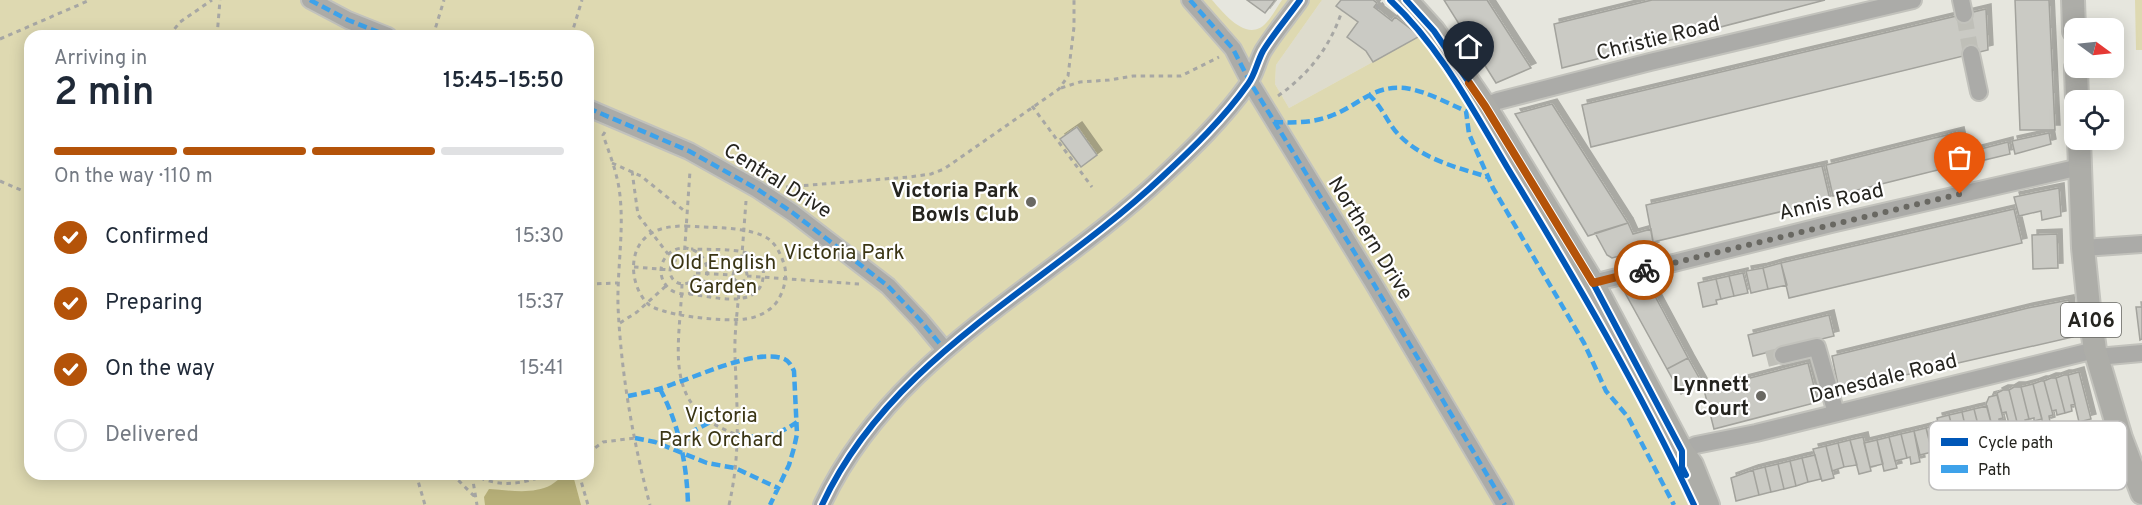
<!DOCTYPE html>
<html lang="en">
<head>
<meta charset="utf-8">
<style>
  :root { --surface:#fff; --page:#f2f2f3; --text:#1f2937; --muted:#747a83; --line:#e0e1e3; --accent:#b45309 }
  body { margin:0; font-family:Overpass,sans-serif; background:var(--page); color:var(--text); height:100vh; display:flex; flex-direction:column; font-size:22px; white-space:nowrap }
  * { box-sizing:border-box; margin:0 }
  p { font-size:20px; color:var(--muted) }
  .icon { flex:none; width:33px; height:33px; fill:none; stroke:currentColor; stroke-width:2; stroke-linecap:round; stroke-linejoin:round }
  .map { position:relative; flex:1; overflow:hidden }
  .drawer { position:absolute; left:24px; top:30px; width:570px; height:450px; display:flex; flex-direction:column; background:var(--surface); border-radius:18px; box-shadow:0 3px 15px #0003 }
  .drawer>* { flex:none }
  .needle { width:39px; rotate:105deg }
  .tools { position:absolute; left:2064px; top:18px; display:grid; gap:12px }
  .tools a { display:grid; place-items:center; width:60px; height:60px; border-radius:12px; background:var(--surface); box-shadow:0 3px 15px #0003; font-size:30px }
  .pin { position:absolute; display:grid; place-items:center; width:51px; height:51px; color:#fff; margin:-62px -26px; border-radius:50% 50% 50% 0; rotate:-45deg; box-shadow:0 0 6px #0007 }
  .pin .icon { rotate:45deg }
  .courier { position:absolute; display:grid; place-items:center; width:60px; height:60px; margin:-30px; border:4px solid #b45309; border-radius:50%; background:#fff; color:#222; box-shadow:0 2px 8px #0007 }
  .headline em { font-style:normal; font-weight:600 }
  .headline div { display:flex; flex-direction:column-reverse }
  .headline { display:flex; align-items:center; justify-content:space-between; height:102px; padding:0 30px }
  h1 { font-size:39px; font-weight:600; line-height:45px }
  .bar { display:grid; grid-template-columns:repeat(4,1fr); gap:9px 6px; align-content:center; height:72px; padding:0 30px }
  .bar i { height:8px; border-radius:4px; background:var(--line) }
  .bar .on { background:var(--accent) }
  .bar p { grid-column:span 4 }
  ol { padding:0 30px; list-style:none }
  li { display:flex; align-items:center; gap:18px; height:66px }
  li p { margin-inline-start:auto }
  li .icon { padding:6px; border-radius:50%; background:var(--accent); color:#fff; stroke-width:4 }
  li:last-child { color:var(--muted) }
  li i { width:33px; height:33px; border:3px solid var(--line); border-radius:50% }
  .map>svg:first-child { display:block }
</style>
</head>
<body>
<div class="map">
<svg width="2142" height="505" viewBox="0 0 2142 505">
  <defs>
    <filter id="shadow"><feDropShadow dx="5" dy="-5" stdDeviation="0" flood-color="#0004"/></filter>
  </defs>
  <rect width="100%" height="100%" fill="#e6e6de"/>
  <!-- built -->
  <path fill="#dedccd" d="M1322,0h51l4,3 -3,4 18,14 3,-4 25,19 -131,72 -14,-24 1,-19z"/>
  <!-- green -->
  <path fill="#ded9b1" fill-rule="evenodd" d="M0,0h1212c11,12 35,44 54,23 6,-6 11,-16 16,-23h40l-46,65 -1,19 14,24 131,-72c71,108 138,217 198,331 24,46 49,91 70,138h-1688zM30,36h558v438h-558z
    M2135,0h7v50h-6z"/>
  <!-- water -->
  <path fill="#b6af78" d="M568,475l6,4 7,26h-96l-1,-8 5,-8c20,1 43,6 62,-4 6,-4 10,-8 17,-10z"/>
  <!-- building -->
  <path fill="#cacac4" stroke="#a3a39d" stroke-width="1.5" filter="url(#shadow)" d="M1247,0h28l-10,13z
    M1341,0h32l4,3 -3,4 18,14 3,-4 25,19 -47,26 -7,-11 -19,-14 11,-15 -22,-16z
    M1444,0h43l44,68 -35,15z
    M1652,0h173l-263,68 -8,-44z
    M2015,0h34l6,130h-35z
    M1986,9l2,41 -397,97 -9,-42z
    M1552,104l76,119 -40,13 -73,-122z
    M1077,127l20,28 -16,12 -21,-28z
    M1959,132l7,31 -133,33 -7,-31z
    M2049,133l2,11 -36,10 -3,-13z
    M2008,142l2,12 -38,9 -3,-11z
    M1822,166l8,34 -177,42 -7,-37z
    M2059,188l2,28 -19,4 -1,-9 -22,5 -5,-19z
    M2014,209l8,34 -233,55 -8,-35z
    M1628,223l5,11 18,-5 3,18 -42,11 -5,-3 -12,-22z
    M2057,234l1,34 -25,1 -1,-34z
    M1781,263l6,22 -19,4 -5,-21z
    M1763,268l5,21 -17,4 -5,-22z
    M1743,273l5,20 -14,3 -5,-20z
    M1729,276l5,20 -13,3 -5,-20z
    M1716,279l5,20 -5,1 1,4 -14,3 -5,-24z
    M1649,285l39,73 -21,11 -43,-78z
    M2069,300l4,37 -234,53 -7,-34 196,-48z
    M2136,307h6v32l-2,1z
    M1829,315l5,21 -81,20 -5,-21z
    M1688,358l14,25 -21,11 -14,-25z
    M1808,363l10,39 -104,27 -10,-39z
    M2079,372l12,47 -12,3 -11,-47z
    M2064,375h4l7,29 -4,1 1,6 -7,2 -9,-35z
    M2051,378h5l9,35 -8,2 -1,-5 -4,1 -8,-30z
    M2041,381h3l9,34 -4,1 1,6 -7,2 -10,-40z
    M2033,384l9,35 -8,2v-3l-5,1 -8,-32z
    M2014,387h7l8,32 -4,1 1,4 -8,2 -9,-36z
    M2003,390h6l9,36 -8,2 -4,-16 -4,1 -5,-20z
    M1997,395l6,23 -4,1 3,13 -8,2 -8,-30 3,-7z
    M1987,406l6,24 -13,3 -6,-24z
    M1974,409l8,31 -13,3 -7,-31z
    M1962,412l7,31 -12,3 -8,-31z
    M1949,415l8,30 -13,3 -7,-30z
    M1938,424l7,32 -10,2 -9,-30z
    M1926,428l6,24 -12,3 -6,-24z
    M1914,431l6,31 -9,2 -1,-7 -3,1 -6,-24z
    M1901,434l6,24 -12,3 -6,-24z
    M1863,437l8,34 -12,3 -9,-34z
    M1889,437l8,31 -13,3 -7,-31z
    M1850,440l7,25 -13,2 -6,-24z
    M1877,440l6,24 -13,3 -6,-24z
    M1838,443l6,24 -12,4 -6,-25z
    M1826,446l8,32 -12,3 -9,-32z
    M1815,455l6,24 -13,3 -6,-24z
    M1802,458l6,24 -12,4 -6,-25z
    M1790,461l6,25 -12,3 -6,-25z
    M1778,464l6,25 -13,3 -6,-25z
    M1765,467l6,25 -12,3 -6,-25z
    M1753,470l6,25 -23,6 -5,-23z"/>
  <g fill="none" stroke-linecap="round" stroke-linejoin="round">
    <!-- minor-tunnel -->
    <path stroke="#bfbfb8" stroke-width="16" stroke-dasharray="16 8" stroke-linecap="butt" d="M1964,14l7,40
      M1767,359l16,-4"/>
    <!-- minor casing -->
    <g stroke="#c2c2bc" stroke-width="20">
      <path id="minor" d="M310,0l38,20 40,16
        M1190,0l43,49 17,33 122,199 133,224
        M1961,0l3,14
        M1971,54l8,38
        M1485,106l13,-5 152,-39 263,-62
        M588,108l101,43 68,38 36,24 95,73 33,35 24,29
        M2083,248l59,-4
        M1593,283l238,-59 249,-57
        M1783,355l34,-8 19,66
        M2097,357l45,-4
        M1682,451l14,-6 60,-12 339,-83
        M822,505c69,-149 225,-219 340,-328 30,-28 62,-59 86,-93 7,-9 9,-22 15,-33 11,-18 25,-34 37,-51"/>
    </g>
    <!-- major casing -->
    <g stroke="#c2c2bc" stroke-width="26">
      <path id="major" d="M1406,0l28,31 51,75 108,177 89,168 10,14 16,40
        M2073,0l1,31
        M2076,68l1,32
        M2079,140l4,108 6,59 6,43 26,88 21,55"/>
    </g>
    <!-- path -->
    <path stroke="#a7a7a4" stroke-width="3" stroke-dasharray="4.5 4.5" stroke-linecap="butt" d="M1376,5l3,4 4,-4 -4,-5
      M169,36l11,-14 32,-22
      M217,36l3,-36
      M433,36l11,-36
      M571,36l11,-36
      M0,39l90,-39
      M1061,88l19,-6 29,-2 24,-4h48l38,-19
      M1278,96c31,-22 52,-49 64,-85
      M1032,106l60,81
      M605,132l-2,3c6,17 13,35 16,53 6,39 -2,79 -1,118 3,67 15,135 32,199
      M612,163l29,13 46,37
      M632,171l6,44 30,39
      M0,181l30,13
      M786,187l123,-10 22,-3 13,-5 115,-80 9,-13 6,-49v-27
      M686,226c23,2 66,0 84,14 7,6 11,15 14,24 4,12 0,28 -8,39 -7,9 -20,15 -31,16 -19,3 -86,-3 -98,-16 -17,-18 -20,-54 3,-69 11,-7 24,-8 36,-8z
      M661 271a23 23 0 1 1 46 0a23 23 0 1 1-46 0Z
      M670 271a13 13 0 1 1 26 0a13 13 0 1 1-26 0Z
      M684,259l6,-88
      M634,267l37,3
      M733 275a7 7 0 1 1 14 0a7 7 0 1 1-14 0Z
      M741,268l5,-67
      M696,273l37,2
      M747,276l112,8
      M588,284l30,-1
      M682,284c-2,64 -22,124 56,151
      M689,294c21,2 64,15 73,-11 1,-4 2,-9 1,-14 -3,-6 -9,-14 -16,-16 -17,-5 -39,-3 -56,-4
      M620,323l17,-11 29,-26
      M2000,419l10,41 22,-3
      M588,453l15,-11 32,-4
      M416,474l9,31
      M452,474l22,22
      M472,474c26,14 49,11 76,0
      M579,474l9,31
      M472,475l5,30
      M729,505c12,-52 8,-96 6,-148 -1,-25 3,-50 5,-75"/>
    <!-- minor -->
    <use href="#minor" stroke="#ababa8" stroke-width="16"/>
    <!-- major -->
    <use href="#major" stroke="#adada8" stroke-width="22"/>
    <!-- quiet -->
    <path stroke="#3ea2ea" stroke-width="4.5" stroke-dasharray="9 4.5" stroke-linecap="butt" d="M310,0l38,20 40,16
      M1190,0l43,49 17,33 122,199 133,224
      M1368,94c15,13 19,29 31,41 23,24 59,33 89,42
      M588,108l101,43 68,38 36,24 95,73 33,35 24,29
      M1274,122c20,1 40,1 59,-7 26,-10 40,-30 72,-27 21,3 42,15 61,23l3,23 24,54 91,155 22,48 22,26 46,88
      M660,389c19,35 27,76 28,116
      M628,396c15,-3 30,-6 45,-12 28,-9 80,-34 109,-26 7,2 9,7 12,13l3,63 -3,14 -5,17 -19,40
      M738,435c24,4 39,1 59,-13
      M635,438l20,4 52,21 28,5 43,20
      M682,445l13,-15 17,-9"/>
    <!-- cycleway casing -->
    <g stroke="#fff" stroke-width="10">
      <path id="cycleway" d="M1390,0c49,45 83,110 117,167 67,110 132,221 187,338
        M1406,0l28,31 51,75 108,177 89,168v16l4,8
        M822,505c69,-149 225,-219 340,-328 30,-28 62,-59 86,-93 7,-9 9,-22 15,-33 11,-18 25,-34 37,-51"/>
    </g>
    <!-- cycleway -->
    <use href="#cycleway" stroke="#0057b8" stroke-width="6"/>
  </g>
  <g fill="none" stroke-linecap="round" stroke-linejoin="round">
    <!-- done -->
    <path stroke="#696862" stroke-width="6" stroke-dasharray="0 10.8" d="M1644,270l316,-76"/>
    <!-- route -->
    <path stroke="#b45309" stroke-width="8" d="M1469,83l16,23 108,177 51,-13"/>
  </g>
  <!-- markers -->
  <g fill="#696862" stroke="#fff" stroke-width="2">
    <circle cx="1031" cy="202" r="6"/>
    <circle cx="1761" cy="396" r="6"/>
  </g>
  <g text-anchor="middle" stroke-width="4.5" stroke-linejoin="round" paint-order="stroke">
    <!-- shield labels -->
    <rect fill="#fff" stroke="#666662" stroke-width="1.5" x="2061" y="303" width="60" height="34" rx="4.5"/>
    <g font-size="20" font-weight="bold" fill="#25241f">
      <text x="2091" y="327">A106</text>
    </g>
    <!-- street labels -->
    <g font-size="21" fill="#25241f" stroke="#fff">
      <text transform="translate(1658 38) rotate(-14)" y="7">Christie Road</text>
      <text transform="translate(778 180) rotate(32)" y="7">Central Drive</text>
      <text transform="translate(1831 201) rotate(-13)" y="7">Annis Road</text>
      <text transform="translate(1371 238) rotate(58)" y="7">Northern Drive</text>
      <text transform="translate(1883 378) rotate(-14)" y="7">Danesdale Road</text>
    </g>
    <!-- poi labels -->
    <g font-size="21" font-weight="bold" fill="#25241f" stroke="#fff" text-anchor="end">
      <text x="1019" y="197">Victoria Park<tspan x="1019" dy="24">Bowls Club</tspan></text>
      <text x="1749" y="391">Lynnett<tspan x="1749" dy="24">Court</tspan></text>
    </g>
    <!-- park labels -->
    <g font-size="21" fill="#3a3514" stroke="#fff">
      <text x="844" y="259">Victoria Park</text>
      <text x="723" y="269">Old English<tspan x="723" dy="24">Garden</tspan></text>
      <text x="721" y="422">Victoria<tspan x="721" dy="24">Park Orchard</tspan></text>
    </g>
  </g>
  <!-- legend -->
  <rect x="1929" y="421" width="198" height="69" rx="9" fill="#fff" stroke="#bebdbc" stroke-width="1.5"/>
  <rect x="1941" y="438" width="27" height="8" fill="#0057b8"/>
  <rect x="1941" y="465" width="27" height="8" fill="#3ea2ea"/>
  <g font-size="16" fill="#25241f">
    <text x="1978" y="448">Cycle path</text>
    <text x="1978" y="475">Path</text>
  </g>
</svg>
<div class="tools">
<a><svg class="needle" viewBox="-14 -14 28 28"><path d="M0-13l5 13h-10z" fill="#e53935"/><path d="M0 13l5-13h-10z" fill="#747a83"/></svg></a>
<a><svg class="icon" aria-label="locate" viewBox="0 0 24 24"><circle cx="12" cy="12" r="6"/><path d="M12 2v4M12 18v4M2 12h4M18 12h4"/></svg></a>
</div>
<div class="pin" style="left:1960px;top:194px;background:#ea580c"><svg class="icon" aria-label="bag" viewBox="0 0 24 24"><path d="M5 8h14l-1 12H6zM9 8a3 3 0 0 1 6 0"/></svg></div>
<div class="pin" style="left:1469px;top:83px;background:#1f2937"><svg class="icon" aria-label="home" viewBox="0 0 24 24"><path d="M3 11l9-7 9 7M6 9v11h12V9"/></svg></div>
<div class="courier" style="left:1644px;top:270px"><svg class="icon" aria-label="bike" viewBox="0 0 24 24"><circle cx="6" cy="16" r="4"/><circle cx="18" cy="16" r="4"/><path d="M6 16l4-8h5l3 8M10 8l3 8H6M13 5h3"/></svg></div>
<section class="drawer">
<div class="headline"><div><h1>2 min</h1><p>Arriving in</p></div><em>15:45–15:50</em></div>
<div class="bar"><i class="on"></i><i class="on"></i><i class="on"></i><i></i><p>On the way · 110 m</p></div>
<ol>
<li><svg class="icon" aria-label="check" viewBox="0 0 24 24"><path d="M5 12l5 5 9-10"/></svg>Confirmed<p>15:30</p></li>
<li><svg class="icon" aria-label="check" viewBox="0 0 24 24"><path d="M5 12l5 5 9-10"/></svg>Preparing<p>15:37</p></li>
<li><svg class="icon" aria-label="check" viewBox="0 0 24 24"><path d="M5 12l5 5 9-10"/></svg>On the way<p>15:41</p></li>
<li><i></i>Delivered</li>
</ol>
</section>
</div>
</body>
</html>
